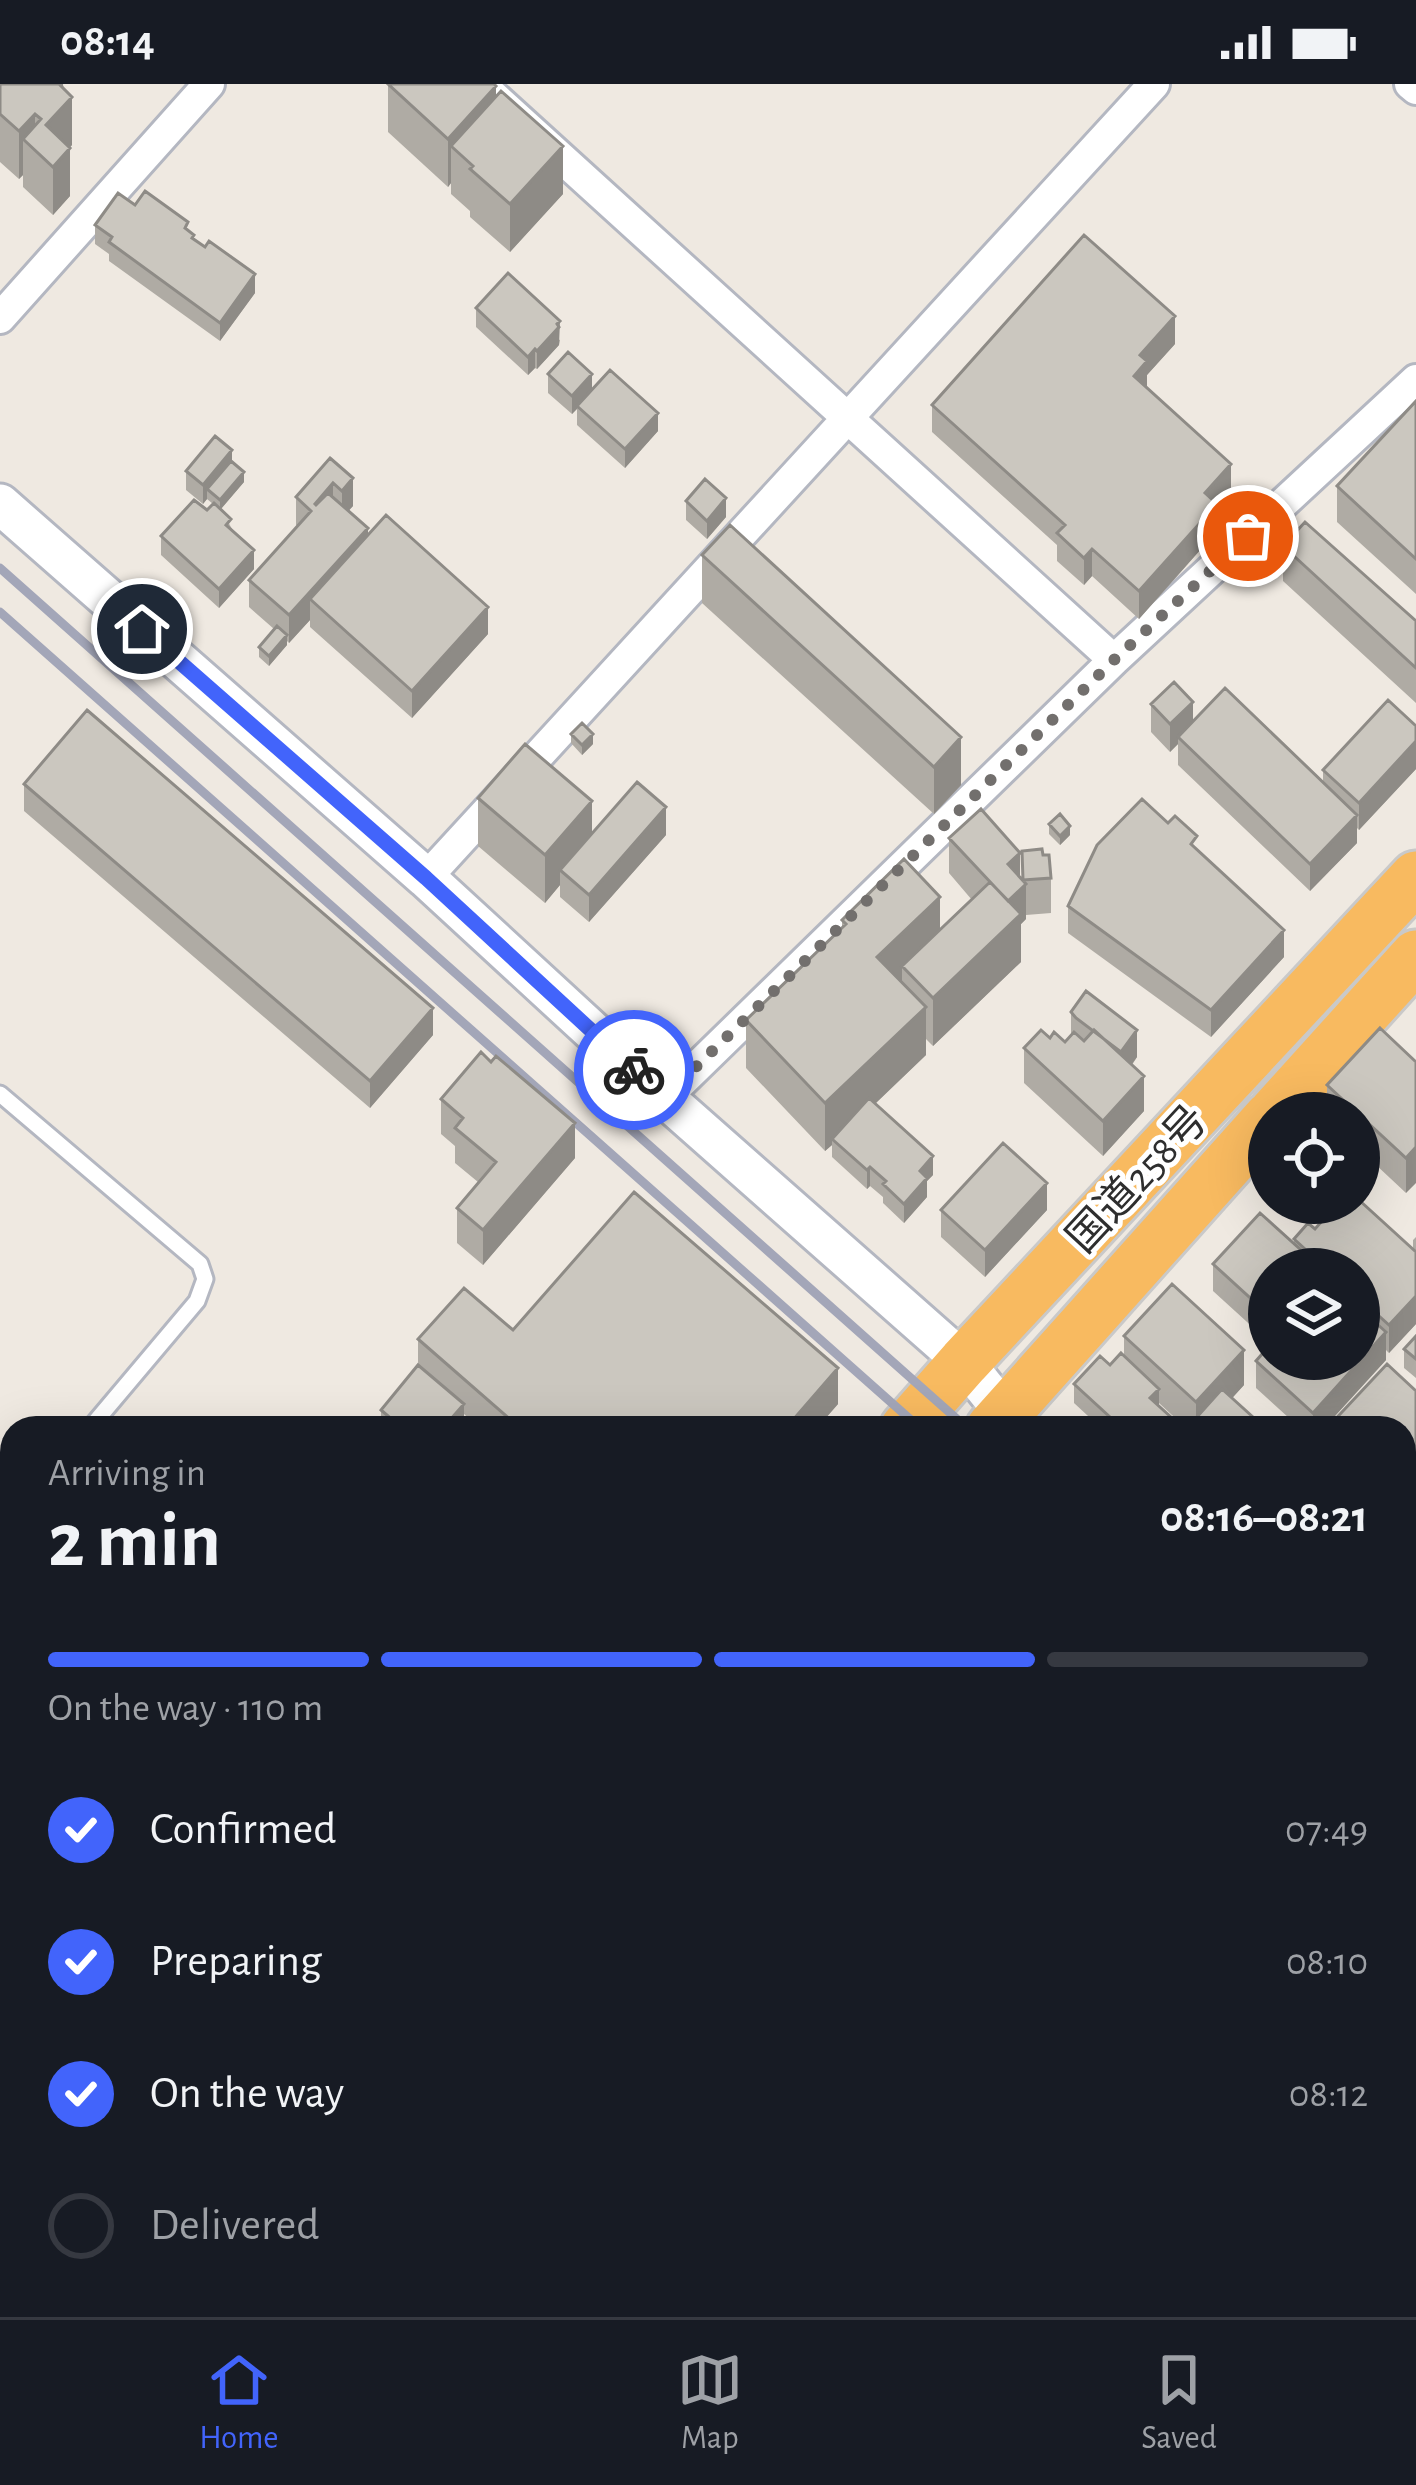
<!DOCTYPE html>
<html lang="en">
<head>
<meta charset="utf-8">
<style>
  :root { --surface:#171b24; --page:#242831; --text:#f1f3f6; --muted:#9ea1a6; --line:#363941; --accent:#4264fb }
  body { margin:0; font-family:"Alegreya Sans","Noto Sans JP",sans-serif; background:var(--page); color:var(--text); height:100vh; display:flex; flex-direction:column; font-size:45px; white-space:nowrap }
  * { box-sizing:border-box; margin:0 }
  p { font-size:39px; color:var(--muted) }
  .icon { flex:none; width:66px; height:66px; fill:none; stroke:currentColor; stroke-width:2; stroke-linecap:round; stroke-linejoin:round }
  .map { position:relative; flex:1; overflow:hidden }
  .sheet { position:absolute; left:0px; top:1332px; width:1416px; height:903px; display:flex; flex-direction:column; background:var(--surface); border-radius:36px 36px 0 0; box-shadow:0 12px 48px #0002 }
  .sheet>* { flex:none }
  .controls { position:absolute; left:1248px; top:1008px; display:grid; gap:24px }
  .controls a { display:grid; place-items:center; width:132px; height:132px; border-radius:50%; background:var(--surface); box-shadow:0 12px 48px #0002; font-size:60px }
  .pin { position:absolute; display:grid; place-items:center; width:102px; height:102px; color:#fff; margin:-51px; border:6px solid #fff; border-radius:50%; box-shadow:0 3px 12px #0007 }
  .courier { position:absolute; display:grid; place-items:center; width:120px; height:120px; margin:-60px; border:9px solid #4264fb; border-radius:50%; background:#fff; color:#222; box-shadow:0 3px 15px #0007 }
  .overview em { font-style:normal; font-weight:700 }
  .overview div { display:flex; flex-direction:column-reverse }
  .overview { display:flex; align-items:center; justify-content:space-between; height:204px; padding:0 48px }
  h1 { font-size:78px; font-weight:700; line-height:90px }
  .bar { display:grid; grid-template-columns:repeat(4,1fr); gap:18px 12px; align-content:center; height:144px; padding:0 48px }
  .bar i { height:15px; border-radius:9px; background:var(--line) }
  .bar .current { background:var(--accent) }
  .bar p { grid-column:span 4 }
  ol { padding:0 48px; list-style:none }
  li { display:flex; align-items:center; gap:36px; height:132px }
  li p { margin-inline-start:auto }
  li .icon { padding:12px; border-radius:50%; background:var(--accent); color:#fff; stroke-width:4 }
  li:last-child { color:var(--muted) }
  li i { width:66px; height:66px; border:6px solid var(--line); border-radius:50% }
  .status { display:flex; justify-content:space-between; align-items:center; height:84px; padding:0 60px; background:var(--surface); direction:ltr }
  .status svg { height:33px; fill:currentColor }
  .menu { display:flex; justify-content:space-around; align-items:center; height:168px; border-top:3px solid var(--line); background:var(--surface); font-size:33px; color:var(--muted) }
  .menu a { display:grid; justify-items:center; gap:6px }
  .menu .current { color:var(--accent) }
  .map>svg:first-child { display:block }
</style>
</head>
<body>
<div class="status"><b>08:14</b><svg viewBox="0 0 49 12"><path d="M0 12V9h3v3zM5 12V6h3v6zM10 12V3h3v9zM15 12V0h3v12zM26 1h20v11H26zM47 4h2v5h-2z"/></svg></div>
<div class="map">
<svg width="1416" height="2233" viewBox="0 0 1416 2233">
  <rect width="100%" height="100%" fill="#efe9e1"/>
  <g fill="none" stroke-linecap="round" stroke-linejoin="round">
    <!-- service casing -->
    <g stroke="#b4b7c1" stroke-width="21">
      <path id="service" d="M0,1010l200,170 5,15 -8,22 -107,127"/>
    </g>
    <!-- minor casing -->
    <g stroke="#b4b7c1" stroke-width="36">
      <path id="minor" d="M480,0l634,576
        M1410,0l6,5
        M0,234l209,-234
        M426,794l728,-794
        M665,1014l449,-438 302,-280
        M1404,1653l12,-13
        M1404,1687l12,11
        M0,1917l12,10
        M1404,2188l12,-13
        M596,2223l11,10
        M1213,2223l11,10
        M878,2233l9,-10
        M1363,2233l9,-10"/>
    </g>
    <!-- tertiary casing -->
    <g stroke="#b4b7c1" stroke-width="45">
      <path id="tertiary" d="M0,420l426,374 239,220 299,264 41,51"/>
    </g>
    <!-- trunk casing -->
    <g stroke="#c9c9c9" stroke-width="57">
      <path id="trunk" d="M1274,1029l142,-157
        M906,1344l58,-66 452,-485
        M992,1344l277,-310
        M105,2233l9,-10
        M179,2233l9,-10"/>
    </g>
    <!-- service -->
    <use href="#service" stroke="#fff" stroke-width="15"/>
    <!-- minor -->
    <use href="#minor" stroke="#fff" stroke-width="30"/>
    <!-- tertiary -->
    <use href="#tertiary" stroke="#fff" stroke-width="39"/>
    <!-- trunk -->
    <use href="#trunk" stroke="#f8ba60" stroke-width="51"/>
    <!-- rail -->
    <path stroke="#a3a6b8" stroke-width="9" d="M0,484l967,860
      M0,528l920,816
      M1404,1733l12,10
      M1404,1773l12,10"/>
  </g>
  <!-- wall -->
  <path fill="#afaba4" d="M0,0h63l9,61 -2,2v49l-17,19 -30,-28v-12l-4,4 -19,-17z
    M388,0l108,12 67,98 -53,58 -40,-35v-6l-19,-17v-11l-3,4 -60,-55z
    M95,141l93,5 6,9 61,54 -35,48 -111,-80v-7l-14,-10z
    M476,224l84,32 -1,5 -22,24 -2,-1 -7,7 -52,-48z
    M1175,260l-28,31v13l84,103 -14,16v24l-78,88 -47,-43 -8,9 -27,-24v-16l-125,-113v-27z
    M548,290l44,16 66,41 -33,37 -48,-43v-16l-5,5 -24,-21z
    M1416,317v193l-79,-72v-36z
    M330,374l23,48 -5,5 20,24 120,99 -76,84 -102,-91v-7l-21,23 -2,-2v4l-18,21 -10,-9v-10l15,-18 -25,-22v-27l49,-54 -2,-1v-28z
    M232,379l12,19 -23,27 33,60 -35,39 -58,-53v-19l46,-26 6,-6 -6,-5 -4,5 -17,-14v-19z
    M686,417l40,16 -19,22 -21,-19z
    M1283,462l133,75v82l-133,-122z
    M702,471l259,230 -27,29 -232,-211z
    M1151,620l172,79v-13l93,-44v43l-57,61 -2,-2v15l-47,48 -132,-126v-21l-8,8 -19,-20z
    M571,650l22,10 -11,11 -11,-12z
    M24,700l409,251 -63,73 -346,-297z
    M478,714l114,36 74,1 -77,87 -29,-25v-12l-15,18 -67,-57z
    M1049,740l21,11 -10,10 -11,-11z
    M949,754l73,42 21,-25 8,23v35l-25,2v4l-5,5v38l-88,84 -7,-7v16l-51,49 58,71 -6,6v16l-23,26 -21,-20v-6l-13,-11 -3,3 -35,-32v-12l-7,6 -79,-83v-48l96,-92v-8l98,10 32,-30 -23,-27z
    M1197,766l87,107 -73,80 -143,-104v-27z
    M1071,928l66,45 -5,8 12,46 -41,45 -79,-73v-35l26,-10 15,4 6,-7z
    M1416,978l-10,131 -47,-44v-36h-32v-28z
    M441,1015l134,59 -92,107 -26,-22v-35l21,-26 -23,-19v-17l-14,-12z
    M941,1126h106l-62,67 -44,-40z
    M1315,1145l98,20v-9l3,-3v87l-27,29 -3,-3v10l-62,68h-24l-44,-40v-27l103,-2v-90h-90v73l-56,-51v-27l81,-21v-4z
    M513,1246l325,74 -21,24h-337l-16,-14v14h-83v-18l37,-44v-27z
    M1124,1252l120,49 -12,13 33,30h-79l-27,-25v3l24,22h-82l-27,-25v-19l50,-27z
    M1416,1252v42l-12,-10v-19z
    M1416,1307v284l-12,-4v-243z
    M0,1431l12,11v232l-12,-11z
    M701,2223h81l-6,7 4,3h-79z
    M783,2223h80v1l-8,9h-65l-7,-6z
    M1070,2223h19v5l-5,5h-9l-5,-4z
    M1092,2223h28l-9,10h-8z"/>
  <!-- shaded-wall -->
  <path fill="#8e8b86" d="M61,0h2v22l9,-9v48l-20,21 -6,-41z
    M496,2v48l-45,12v37l-3,4v-48z
    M35,30v36l-12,-11v36l-4,4v-48z
    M563,62v48l-53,58v-48z
    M70,64v48l-17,19v-48z
    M255,190v19l-35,48v-18z
    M1175,232v28l-28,31v13l-13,-12 6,-21z
    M560,237l-1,24 -22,24v-18z
    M535,265v19l-7,7v-18z
    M592,290v19l-20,21v-18z
    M658,329v18l-33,37v-19z
    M232,366v19l-25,20v10l-4,5v-19z
    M1231,380v27l-14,16v24l-78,88v-28l66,-98z
    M244,388v10l-24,28v-10z
    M353,394v28l-11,12v-27z
    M333,399v27l-18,-6z
    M726,414v19l-19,22v-18z
    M368,444v27l-58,44v21l-21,23v-28z
    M1092,465v27l-8,9v-27z
    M254,466v19l-35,39v-19z
    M488,523v27l-76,84v-27z
    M287,551v10l-18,21v-10z
    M1193,618v27l-15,8v7l-8,8v-28z
    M593,650v10l-11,11v-10z
    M961,653v48l-27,29v-47z
    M1416,657v28l-57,61v-27z
    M592,717v48l-32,21v15l-15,18v-48z
    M666,723v28l-77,87v-27z
    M1357,731v28l-47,48v-27z
    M1070,742v9l-10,10v-9z
    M1020,769v35l-12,-24z
    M1026,800v35l-5,5v38l-88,84v-48l73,-96z
    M940,813v47l-38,22v14l-25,25v-48z
    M1284,846v27l-73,80v-27z
    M926,923v48l-91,87 -3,-3v6l-7,6v-48z
    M433,924v27l-63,73v-27z
    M1137,946v27l-16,22v-27z
    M1144,992v35l-41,45v-35z
    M575,1039v35l-92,107v-35z
    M1416,1063v36l-10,10v-35z
    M933,1072v19l-6,6v16l-23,26v-19l16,-33z
    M870,1083v19l-3,3v-19z
    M1047,1099v27l-62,67v-27z
    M1416,1212v28l-27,29v-28z
    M1386,1248v28l-62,68h-11v-15z
    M1244,1266v35l-38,42 -10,-9v10v-26z
    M838,1284v36l-21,24h-31z
    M1159,1305v19l-9,-10z
    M464,1320v24h-21z
    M1416,1501v27l-12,13v-27z
    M1416,1866v27l-12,14v-28z
    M12,2030v27l-12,14v-28z
    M12,2149v27l-12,14v-27z
    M380,2223h25l-9,10h-25z
    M765,2223h17l-9,10h-16z
    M848,2223h15v1l-8,9h-16z
    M1053,2223h5v10h-14z
    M1085,2223h4v5l-5,5h-5v-5z
    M1107,2223h13l-9,10h-4z"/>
  <!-- building -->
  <path fill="#cbc7bf" stroke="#8e8b86" stroke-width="3" d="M0,0h61l-1,1 12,12 -26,28 24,23 -17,19 -30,-28 18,-20 -6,-5 -16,17 -19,-17z
    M388,0h106l2,2 -48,53z
    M501,7l62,55 -53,58 -40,-35 3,-3 -22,-20z
    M145,107l43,31 -3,6 9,7 -2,3 13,9 4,-6 46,33 -35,49 -111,-81 3,-5 -17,-12 23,-32 17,12z
    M1084,151l91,81 -35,39 7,6 -13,15 97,88 -26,29 12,11 -78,87 -47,-42 -8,9 -27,-25 8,-8 -133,-120z
    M508,189l52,48 -3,3 2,3 -22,24 -2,-2 -7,8 -52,-49z
    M568,268l24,22 -20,22 -24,-22z
    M610,286l48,43 -33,36 -48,-43z
    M1416,317v158l-79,-73z
    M215,352l17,14 -29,35 -17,-14z
    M330,374l23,20 -11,13 -9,-8 -18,21 1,1 12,-12 40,35 -79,87 -40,-35 62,-69 -15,-14z
    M231,377l13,11 -24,28 -13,-11z
    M705,395l21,19 -19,23 -21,-20z
    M194,416l13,10 7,-7 17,16 -5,6 28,25 -35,39 -58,-53z
    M386,431l102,92 -76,84 -102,-92z
    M1305,438l111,99v47l-133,-122z
    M730,441l231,212 -27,30 -232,-212z
    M277,542l10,9 -18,21 -10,-9z
    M1174,598l19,20 -23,22 -19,-20z
    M1225,604l132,127 -47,49 -132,-127z
    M1388,616l28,26v15l-57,62 -36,-33z
    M87,626l346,298 -63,73 -346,-297z
    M582,639l11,11 -11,11 -11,-11z
    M525,660l67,57 -47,54 -67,-57z
    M637,698l29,25 -77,88 -29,-25z
    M1142,715l26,24 7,-7 22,20 -6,8 93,86 -73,80 -143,-104 29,-61z
    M981,725l39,44 -12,11 18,20 -18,17 -59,-63z
    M1060,730l10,12 -10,10 -11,-12z
    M1042,765l1,6h6l2,23 -28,2 -1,-29z
    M904,775l36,38 -63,60 49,50 -101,96 -79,-83 100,-96 -4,-4z
    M990,798l31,32 -88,84 -31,-32z
    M1086,907l51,39 -16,22 -45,-34 -5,-6z
    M1380,944l36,34v85l-10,11 -79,-73z
    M1041,946l9,8 4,-6 11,10 9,-10 10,9 10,-11 50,46 -41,45 -79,-73z
    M481,968l10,10 5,-6 79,67 -92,107 -26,-22 39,-46 -41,-34 8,-10 -22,-19z
    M869,1014l64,58 -13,15 7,7 -23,26 -21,-20 3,-3 -16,-14 -3,3 -35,-31z
    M1003,1059l44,40 -62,67 -44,-40z
    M634,1108l204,176 -52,60h-266l-102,-89 46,-51 49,42z
    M1359,1116l57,52v44l-27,29 -30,-27v-29h-32l-33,-30 14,-16 7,6 23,-26h21z
    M1260,1129l62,56h-53v46l-56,-51z
    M1172,1200l72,66 -48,52 -72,-66z
    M1359,1224l27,24 -73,81 -57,-52 13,-15v13h90z
    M1416,1252v23l-12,-10z
    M1121,1269l38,36 -9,9 33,30h-61l-48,-44 26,-28 10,9z
    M1387,1280l29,27v194l-12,13v-170h-77z
    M418,1281l46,39 -21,24h-41l-21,-18z
    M1222,1305l43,39h-58l-11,-10z
    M0,1431l12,11v196l-12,-10z
    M1416,1519v45l-12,-4v-28z
    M1404,1829l12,11v26l-12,13z
    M3,1952l9,8v70l-12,13v-87z
    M12,2118v24l-12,-10z
    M0,2135l12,10v4l-12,14z
    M218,2223h83l10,10h-103z
    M302,2223h78l-9,10h-60z
    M398,2223l14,10h-22z
    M429,2223h43l-7,10h-43z
    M491,2223h42l8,7 4,-5 9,8h-71z
    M703,2223h62l-8,10h-43z
    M800,2223h48l-9,10h-28z
    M976,2223h77l-9,10h-77z
    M771,2225l9,8h-16z"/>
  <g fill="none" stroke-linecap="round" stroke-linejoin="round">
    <!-- done -->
    <path stroke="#726f6d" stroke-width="12" stroke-dasharray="0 21.6" d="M634,986l30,28 450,-438 134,-124"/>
    <!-- route -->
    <path stroke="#4264fb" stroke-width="15" d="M142,545l284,249 208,192"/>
  </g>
  <g text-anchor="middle" stroke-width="10" stroke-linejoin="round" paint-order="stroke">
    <!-- street labels -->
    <g font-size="42" fill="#2e2e2e" stroke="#fff">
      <text transform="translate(1136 1094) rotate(-47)" y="15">国道258号</text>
    </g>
  </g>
</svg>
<div class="controls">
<a><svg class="icon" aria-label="locate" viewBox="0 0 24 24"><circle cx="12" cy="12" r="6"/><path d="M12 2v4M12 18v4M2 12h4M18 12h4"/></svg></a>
<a><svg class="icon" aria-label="layers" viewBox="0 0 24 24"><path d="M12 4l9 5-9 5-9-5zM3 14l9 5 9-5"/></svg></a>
</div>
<div class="pin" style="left:1248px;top:452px;background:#ea580c"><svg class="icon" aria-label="bag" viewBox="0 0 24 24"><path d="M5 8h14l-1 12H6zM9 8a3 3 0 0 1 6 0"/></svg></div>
<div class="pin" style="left:142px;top:545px;background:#1f2937"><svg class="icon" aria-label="home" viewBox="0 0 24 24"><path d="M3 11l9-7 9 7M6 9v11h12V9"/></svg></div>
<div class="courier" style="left:634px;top:986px"><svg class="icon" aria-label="bike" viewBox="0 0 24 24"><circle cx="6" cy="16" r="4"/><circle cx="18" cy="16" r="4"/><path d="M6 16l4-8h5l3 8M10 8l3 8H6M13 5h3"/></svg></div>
<section class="sheet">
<div class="overview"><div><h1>2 min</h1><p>Arriving in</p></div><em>08:16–08:21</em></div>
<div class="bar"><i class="current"></i><i class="current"></i><i class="current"></i><i></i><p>On the way · 110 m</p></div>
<ol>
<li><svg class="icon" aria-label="check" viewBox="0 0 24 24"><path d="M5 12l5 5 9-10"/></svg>Confirmed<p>07:49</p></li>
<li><svg class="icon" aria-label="check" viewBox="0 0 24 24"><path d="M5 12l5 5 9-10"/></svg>Preparing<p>08:10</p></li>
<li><svg class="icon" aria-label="check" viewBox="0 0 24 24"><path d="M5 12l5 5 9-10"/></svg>On the way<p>08:12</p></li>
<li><i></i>Delivered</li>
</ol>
</section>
</div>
<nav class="menu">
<a class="current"><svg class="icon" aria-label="home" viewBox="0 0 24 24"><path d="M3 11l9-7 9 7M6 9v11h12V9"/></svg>Home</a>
<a><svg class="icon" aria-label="map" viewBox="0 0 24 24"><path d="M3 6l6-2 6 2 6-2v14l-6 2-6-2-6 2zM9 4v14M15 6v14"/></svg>Map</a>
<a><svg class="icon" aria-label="saved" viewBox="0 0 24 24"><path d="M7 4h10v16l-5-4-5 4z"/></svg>Saved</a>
</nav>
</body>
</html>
